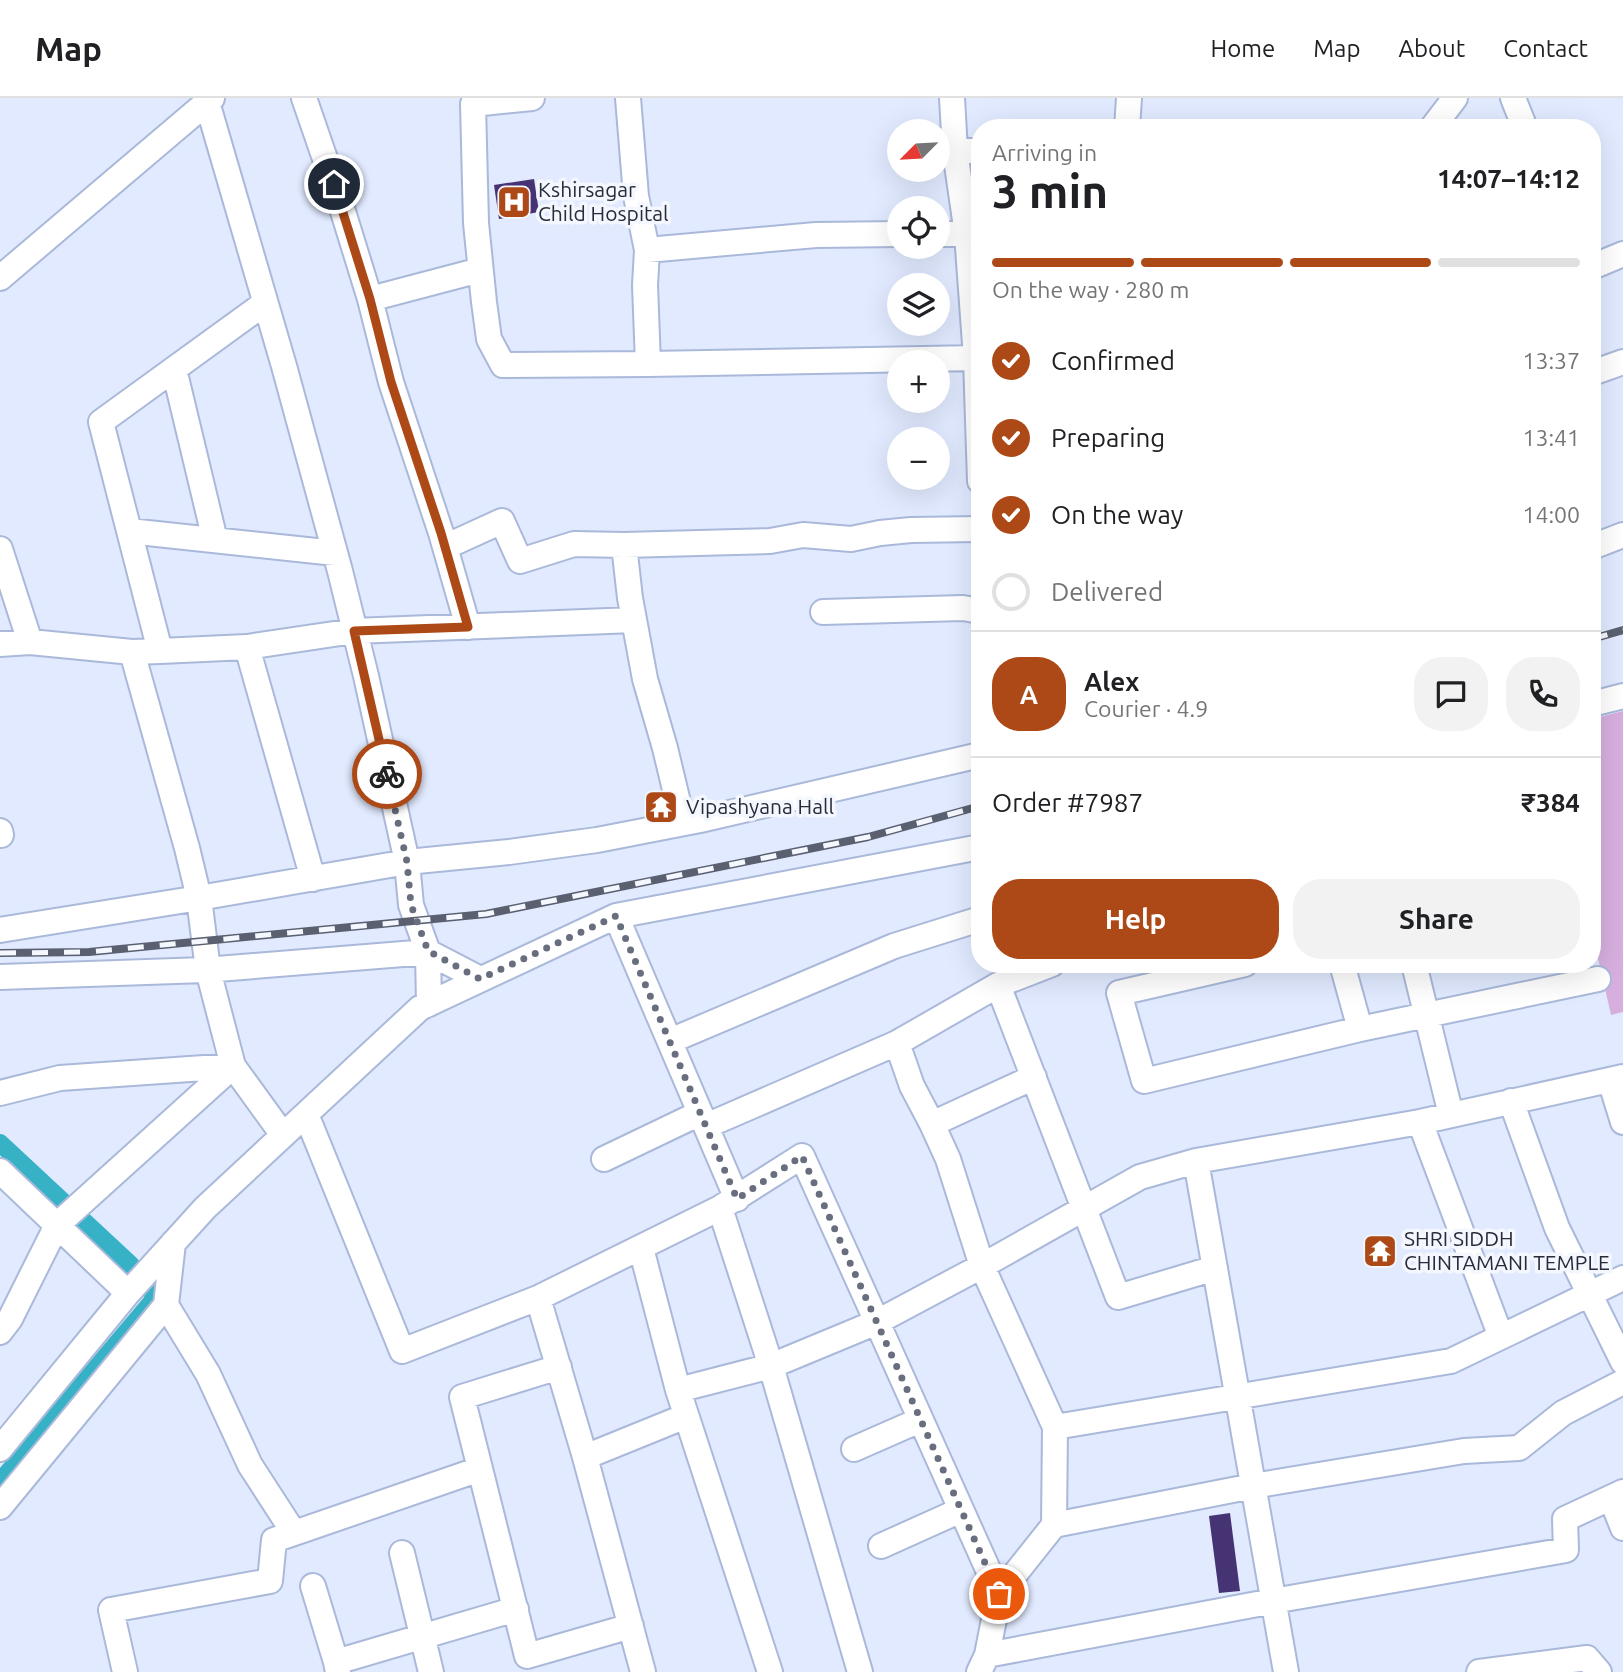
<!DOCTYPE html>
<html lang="en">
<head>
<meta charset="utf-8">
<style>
  :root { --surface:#fff; --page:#f2f2f2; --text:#202124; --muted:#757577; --line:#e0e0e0; --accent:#ad4916 }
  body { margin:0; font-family:Ubuntu,sans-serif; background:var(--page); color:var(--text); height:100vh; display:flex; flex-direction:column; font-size:26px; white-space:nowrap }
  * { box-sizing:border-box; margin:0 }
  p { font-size:23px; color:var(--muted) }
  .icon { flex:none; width:38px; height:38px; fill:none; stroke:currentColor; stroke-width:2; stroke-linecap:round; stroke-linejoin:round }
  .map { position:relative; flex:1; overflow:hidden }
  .side { position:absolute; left:971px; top:21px; width:630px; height:854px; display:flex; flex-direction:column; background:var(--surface); border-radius:28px; box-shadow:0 7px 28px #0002 }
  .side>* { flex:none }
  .needle { width:46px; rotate:246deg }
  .fabs { position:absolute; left:887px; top:21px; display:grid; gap:14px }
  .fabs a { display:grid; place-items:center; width:63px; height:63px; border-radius:50%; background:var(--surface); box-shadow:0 7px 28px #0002; font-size:35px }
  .pin { position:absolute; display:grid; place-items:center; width:60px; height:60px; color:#fff; margin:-30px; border:4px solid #fff; border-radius:50%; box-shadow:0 2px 7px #0007 }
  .courier { position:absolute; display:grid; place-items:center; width:70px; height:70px; margin:-35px; border:5px solid #ad4916; border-radius:50%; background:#fff; color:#222; box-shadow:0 2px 9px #0007 }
  .summary em { font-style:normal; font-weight:600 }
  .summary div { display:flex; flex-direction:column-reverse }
  .summary { display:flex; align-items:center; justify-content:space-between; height:119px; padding:0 21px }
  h1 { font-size:46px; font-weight:600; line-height:52px }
  .bar { display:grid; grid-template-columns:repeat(4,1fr); gap:10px 7px; align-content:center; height:84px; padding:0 21px }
  .bar i { height:9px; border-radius:5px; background:var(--line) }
  .bar .selected { background:var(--accent) }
  .bar p { grid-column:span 4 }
  .line { display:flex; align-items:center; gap:18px; padding:0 21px; border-top:2px solid var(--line) }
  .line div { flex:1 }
  .round { display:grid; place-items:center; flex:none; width:74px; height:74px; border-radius:28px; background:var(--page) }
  ol { padding:0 21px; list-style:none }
  li { display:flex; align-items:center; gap:21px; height:77px }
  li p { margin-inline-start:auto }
  li .icon { padding:7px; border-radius:50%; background:var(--accent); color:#fff; stroke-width:4 }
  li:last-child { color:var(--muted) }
  li i { width:38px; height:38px; border:4px solid var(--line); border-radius:50% }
  .button { display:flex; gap:14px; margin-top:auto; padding:14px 21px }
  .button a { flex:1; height:80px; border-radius:28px; background:var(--accent); color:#fff; font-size:28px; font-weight:600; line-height:80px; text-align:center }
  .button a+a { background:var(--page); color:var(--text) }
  header { display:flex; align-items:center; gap:42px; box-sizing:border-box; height:98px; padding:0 35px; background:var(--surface); border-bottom:2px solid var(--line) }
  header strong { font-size:33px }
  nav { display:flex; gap:38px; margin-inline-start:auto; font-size:24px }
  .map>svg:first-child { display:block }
</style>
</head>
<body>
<header>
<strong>Map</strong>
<nav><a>Home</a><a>Map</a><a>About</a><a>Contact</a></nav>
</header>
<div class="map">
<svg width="1623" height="1574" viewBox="0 0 1623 1574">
  <rect width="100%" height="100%" fill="#e1eaff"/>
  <!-- green -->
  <path fill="#d7afdf" d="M1623,613v301l-12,3 -18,-79 -1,-217z"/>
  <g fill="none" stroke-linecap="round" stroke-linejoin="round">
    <!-- canal -->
    <path stroke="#36b1c6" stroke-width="18" d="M0,1045l130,121 26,33 -156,185"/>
  </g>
  <!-- building -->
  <path fill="#453374" d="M534,81l5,33 -40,7 -5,-34z
    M1230,1415l10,78 -21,2 -10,-77z"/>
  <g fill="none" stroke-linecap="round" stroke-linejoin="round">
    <!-- minor casing -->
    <g stroke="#aab9da" stroke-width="28">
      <path id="minor" d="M304,0l37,107 29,94 21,83 50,151 27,94
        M532,0l-59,6 3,119 8,79 5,37 14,26 145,-1 328,-6 4,123
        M628,0l8,98 11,54 -2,35 3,79
        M952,0l3,53
        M1513,0l12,30
        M1127,30l2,-30
        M1432,30l23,-30
        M980,53h-25l12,83 9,124h4
        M938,136h29
        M647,152l169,-15 84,-1
        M1592,169l31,-13
        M0,180l212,-180
        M370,201l110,-29
        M265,205l-164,119 59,229 -28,1 55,196 12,50 208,-36 102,-10 88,-12 103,-20 280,-65
        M174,271l41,171
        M1592,275l31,-11
        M129,433l206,22
        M624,447l6,53 15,81 20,69 18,75
        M445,449l57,-26 18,40 54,-17 50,1 146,-4 33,-6 48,4 29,-6 31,-3 69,-1
        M1592,449l31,-12
        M0,451l30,93
        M823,514l140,-4 17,3
        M0,546l30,-2 102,10
        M247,549l107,-16 280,-11
        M160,553l87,-4 66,232
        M1592,606l31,-8
        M0,733l1,4h-1
        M616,818l121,283
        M0,832l199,-32 9,72 25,96 50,69
        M1052,866l-54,21 -101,58 15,43 20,38 16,35 34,107 73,161
        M1245,866l-126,29 25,88 216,-52 238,-50
        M1342,866l18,65
        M1414,866l37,151
        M0,879l205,-7 223,-18 -17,-47 -4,-43 -41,-186 -26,-105 -56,-205 -77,-264
        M998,887l120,312 97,-29
        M429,906l-1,-52 52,27
        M670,943l224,-95 86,-27
        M1610,982l13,42
        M0,995l60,-15 173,-12 -176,159 -47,94 -10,13
        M1511,1003l46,127 66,134
        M306,1016l96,237 136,-53
        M1420,1024l81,215
        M932,1026l102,-47
        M706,1028l191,-83
        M604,1061l96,-46
        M1196,1063l90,511
        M0,1073l128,122
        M720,1110l51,158 89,306
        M641,1150l37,142 92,282
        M166,1207l42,69 42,91 44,68
        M559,1269l-97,30 65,259 104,-30
        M678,1292l93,-24 106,-44 -75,-166 -82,52 -182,90 47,159 101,-41
        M0,1351l128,-156 77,-85 215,-200 196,-92 364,-69
        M854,1351l66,-29
        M585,1359l58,215
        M1611,1400l12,30
        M0,1409l166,-202 7,-62
        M1054,1427l199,-39 211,-35 55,-3 44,-35 60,-31
        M881,1448l80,-36
        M402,1455l29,119
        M313,1488l23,76
        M999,1496l55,-69 1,-98 396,-66 172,-83
        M987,1557l286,-54 293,-51 -1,-31 58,-27
        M125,1574l-14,-62 159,-29 4,-41 206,-71
        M338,1574l-2,-10 180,-53
        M979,1574l8,-17 12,-61 -122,-272 105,-56 158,-89 56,-16 224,-39 203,-45
        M1479,1574l108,-14 12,14"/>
    </g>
    <!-- minor -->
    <use href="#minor" stroke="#fff" stroke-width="24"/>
    <!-- rail casing -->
    <g stroke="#5a6070" stroke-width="8">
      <path id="rail" d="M1592,541l31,-9
        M0,855l89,-1 397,-38 382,-77 112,-31"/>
    </g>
    <!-- rail -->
    <use href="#rail" stroke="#f4f7fe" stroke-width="5" stroke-dasharray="16" stroke-linecap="butt"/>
  </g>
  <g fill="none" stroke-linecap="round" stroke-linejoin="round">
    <!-- done -->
    <path stroke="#686e7e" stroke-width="7" stroke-dasharray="0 12.6" d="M387,676l20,88 4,43 17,46 52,28 136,-63 121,283 65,-43 197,438"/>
    <!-- route -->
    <path stroke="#ad4916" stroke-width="9" d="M334,86l36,115 21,83 50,151 27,94 -114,4 33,143"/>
  </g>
  <!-- icons -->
  <defs>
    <g id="hospital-square" transform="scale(1.75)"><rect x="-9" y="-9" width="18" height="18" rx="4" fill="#ad4916" stroke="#f4f7fe"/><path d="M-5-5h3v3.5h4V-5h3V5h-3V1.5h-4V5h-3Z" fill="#fff"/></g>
    <g id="temple-square" transform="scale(1.75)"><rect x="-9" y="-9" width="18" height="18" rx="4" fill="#ad4916" stroke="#f4f7fe"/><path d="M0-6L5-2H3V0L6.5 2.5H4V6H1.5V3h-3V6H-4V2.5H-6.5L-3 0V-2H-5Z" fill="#fff"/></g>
  </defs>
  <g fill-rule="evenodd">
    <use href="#hospital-square" x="514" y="104"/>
    <use href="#temple-square" x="661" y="709"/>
    <use href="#temple-square" x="1380" y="1153"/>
  </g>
  <g text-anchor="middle" stroke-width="7" stroke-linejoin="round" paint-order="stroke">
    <!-- poi labels -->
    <g font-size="21" fill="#272c39" stroke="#f4f7fe" text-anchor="start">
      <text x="538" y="99">Kshirsagar<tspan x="538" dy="24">Child Hospital</tspan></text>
      <text x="686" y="716">Vipashyana Hall</text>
      <text x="1404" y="1148">SHRI SIDDH<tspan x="1404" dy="24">CHINTAMANI TEMPLE</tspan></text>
    </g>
  </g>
</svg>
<div class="fabs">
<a><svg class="needle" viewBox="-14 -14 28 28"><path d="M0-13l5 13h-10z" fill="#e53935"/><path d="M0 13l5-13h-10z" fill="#757577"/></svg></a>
<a><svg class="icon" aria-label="locate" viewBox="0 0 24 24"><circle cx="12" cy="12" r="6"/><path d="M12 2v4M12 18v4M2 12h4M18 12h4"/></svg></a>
<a><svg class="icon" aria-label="layers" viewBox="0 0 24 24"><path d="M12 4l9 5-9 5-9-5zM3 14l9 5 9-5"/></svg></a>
<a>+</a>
<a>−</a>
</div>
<div class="pin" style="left:999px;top:1496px;background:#ea580c"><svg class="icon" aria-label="bag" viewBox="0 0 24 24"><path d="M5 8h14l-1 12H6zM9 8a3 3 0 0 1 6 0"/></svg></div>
<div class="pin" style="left:334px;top:86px;background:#1f2937"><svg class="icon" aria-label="home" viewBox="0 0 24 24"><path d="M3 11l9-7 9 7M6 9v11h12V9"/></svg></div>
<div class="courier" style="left:387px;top:676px"><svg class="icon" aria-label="bike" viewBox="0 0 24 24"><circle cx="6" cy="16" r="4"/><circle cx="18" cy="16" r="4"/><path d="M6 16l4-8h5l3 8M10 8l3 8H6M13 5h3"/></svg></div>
<section class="side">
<div class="summary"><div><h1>3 min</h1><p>Arriving in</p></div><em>14:07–14:12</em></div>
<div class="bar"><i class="selected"></i><i class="selected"></i><i class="selected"></i><i></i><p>On the way · 280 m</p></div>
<ol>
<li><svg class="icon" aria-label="check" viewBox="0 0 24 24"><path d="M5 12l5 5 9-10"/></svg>Confirmed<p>13:37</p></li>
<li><svg class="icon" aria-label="check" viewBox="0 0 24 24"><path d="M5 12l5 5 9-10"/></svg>Preparing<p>13:41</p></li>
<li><svg class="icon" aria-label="check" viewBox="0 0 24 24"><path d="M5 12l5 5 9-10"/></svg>On the way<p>14:00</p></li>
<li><i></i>Delivered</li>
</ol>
<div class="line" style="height:126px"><b class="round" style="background:var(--accent);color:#fff">A</b><div><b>Alex</b><p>Courier · 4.9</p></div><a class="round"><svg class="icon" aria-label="chat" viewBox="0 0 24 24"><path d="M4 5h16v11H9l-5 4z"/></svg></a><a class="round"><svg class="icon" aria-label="phone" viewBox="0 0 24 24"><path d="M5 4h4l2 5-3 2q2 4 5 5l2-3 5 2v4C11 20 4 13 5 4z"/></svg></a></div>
<div class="line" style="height:91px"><div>Order #7987</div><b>₹384</b></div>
<div class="button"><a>Help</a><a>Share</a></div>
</section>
</div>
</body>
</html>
